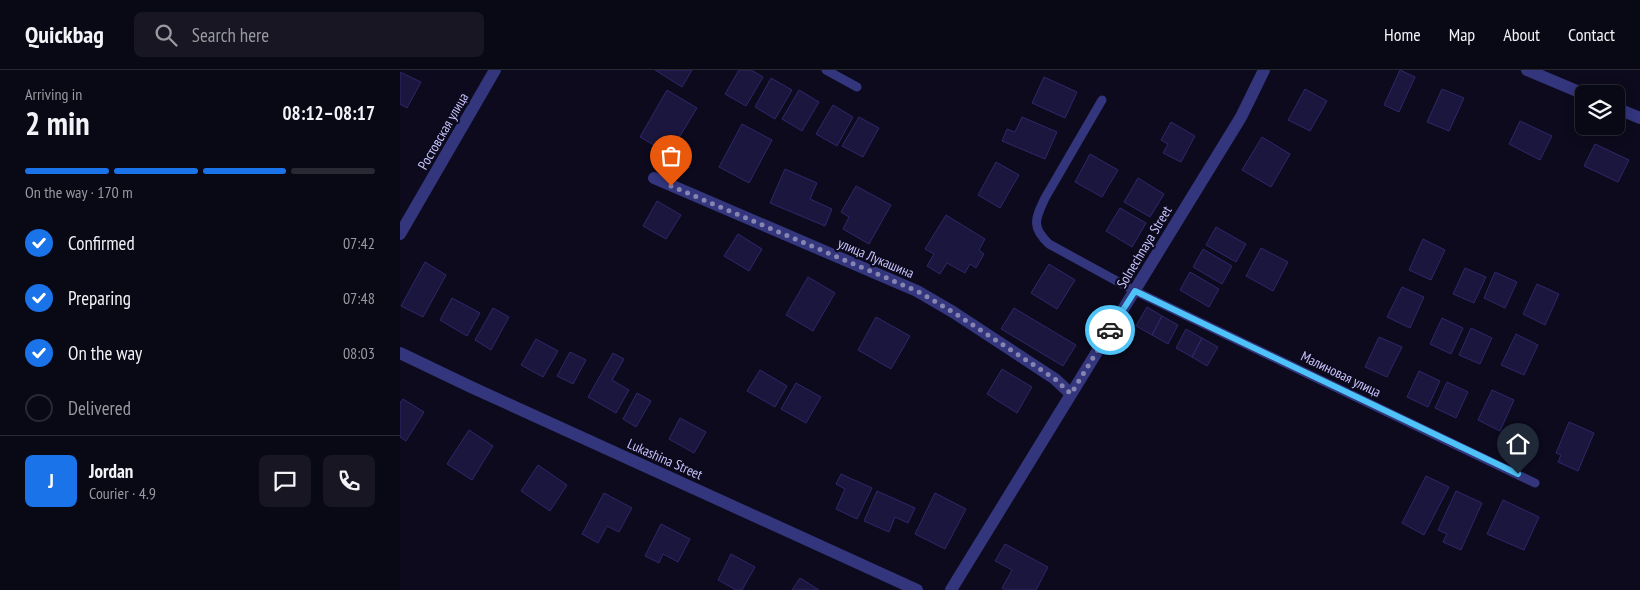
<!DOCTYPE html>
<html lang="en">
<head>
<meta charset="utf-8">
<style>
  :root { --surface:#090815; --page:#171622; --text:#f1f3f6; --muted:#999aa0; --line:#292934; --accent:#1a73e8 }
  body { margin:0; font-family:"PT Sans Narrow",sans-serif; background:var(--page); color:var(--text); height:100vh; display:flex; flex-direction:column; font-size:19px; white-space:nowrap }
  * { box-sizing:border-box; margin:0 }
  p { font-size:16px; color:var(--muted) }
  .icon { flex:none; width:28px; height:28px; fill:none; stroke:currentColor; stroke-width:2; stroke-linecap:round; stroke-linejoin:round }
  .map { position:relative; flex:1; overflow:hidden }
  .details { display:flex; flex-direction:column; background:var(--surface); width:400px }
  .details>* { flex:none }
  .fabs { position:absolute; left:1175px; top:15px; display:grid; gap:10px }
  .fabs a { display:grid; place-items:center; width:50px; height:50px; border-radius:8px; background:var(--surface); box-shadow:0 2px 12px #0003,0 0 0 1px var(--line); font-size:25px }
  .pin { position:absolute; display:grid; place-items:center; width:42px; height:42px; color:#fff; margin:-51px -21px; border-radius:50% 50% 50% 0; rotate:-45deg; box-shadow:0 0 5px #0007 }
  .pin .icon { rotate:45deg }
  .courier { position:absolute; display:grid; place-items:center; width:50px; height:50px; margin:-25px; border:4px solid #4fc3f7; border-radius:50%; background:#fff; color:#222; box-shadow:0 1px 6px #0007 }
  .summary em { font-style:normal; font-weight:800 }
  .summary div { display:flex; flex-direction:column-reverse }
  .summary { display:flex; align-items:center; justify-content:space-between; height:85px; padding:0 25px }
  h1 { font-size:32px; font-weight:800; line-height:38px }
  .bar { display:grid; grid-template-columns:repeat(4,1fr); gap:8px 5px; align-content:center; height:60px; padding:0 25px }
  .bar i { height:6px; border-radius:4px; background:var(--line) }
  .bar .on { background:var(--accent) }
  .bar p { grid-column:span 4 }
  .line { display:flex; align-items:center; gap:12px; padding:0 25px; border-top:1px solid var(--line) }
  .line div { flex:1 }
  .round { display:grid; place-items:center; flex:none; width:52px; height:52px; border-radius:8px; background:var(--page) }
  ol { padding:0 25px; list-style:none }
  li { display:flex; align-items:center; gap:15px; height:55px }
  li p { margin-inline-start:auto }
  li .icon { padding:5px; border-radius:50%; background:var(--accent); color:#fff; stroke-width:4 }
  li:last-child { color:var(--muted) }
  li i { width:28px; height:28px; border:2px solid var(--line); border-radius:50% }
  header { display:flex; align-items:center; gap:30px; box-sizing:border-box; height:70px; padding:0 25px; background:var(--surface); border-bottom:1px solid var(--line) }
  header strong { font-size:24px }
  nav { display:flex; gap:28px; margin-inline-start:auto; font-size:18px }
  .search { width:350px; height:45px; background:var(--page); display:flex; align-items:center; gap:12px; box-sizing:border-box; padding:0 18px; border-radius:8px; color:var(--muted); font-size:19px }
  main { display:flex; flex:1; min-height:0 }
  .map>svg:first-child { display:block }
</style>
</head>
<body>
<header>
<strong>Quickbag</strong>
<div class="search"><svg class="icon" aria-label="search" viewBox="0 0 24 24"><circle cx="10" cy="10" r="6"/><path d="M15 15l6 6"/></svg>Search here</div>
<nav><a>Home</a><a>Map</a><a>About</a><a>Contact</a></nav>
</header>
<main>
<section class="details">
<div class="summary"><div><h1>2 min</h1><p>Arriving in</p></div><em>08:12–08:17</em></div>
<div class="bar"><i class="on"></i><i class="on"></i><i class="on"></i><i></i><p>On the way · 170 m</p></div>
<ol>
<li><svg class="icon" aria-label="check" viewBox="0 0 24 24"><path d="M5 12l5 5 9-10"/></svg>Confirmed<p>07:42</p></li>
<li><svg class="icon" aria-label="check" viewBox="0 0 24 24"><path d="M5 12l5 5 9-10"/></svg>Preparing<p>07:48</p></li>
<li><svg class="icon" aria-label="check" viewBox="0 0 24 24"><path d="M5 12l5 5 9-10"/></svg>On the way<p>08:03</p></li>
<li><i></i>Delivered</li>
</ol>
<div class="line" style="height:90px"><b class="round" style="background:var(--accent);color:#fff">J</b><div><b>Jordan</b><p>Courier · 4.9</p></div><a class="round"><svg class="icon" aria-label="chat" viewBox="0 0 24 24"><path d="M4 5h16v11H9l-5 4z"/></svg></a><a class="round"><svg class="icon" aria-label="phone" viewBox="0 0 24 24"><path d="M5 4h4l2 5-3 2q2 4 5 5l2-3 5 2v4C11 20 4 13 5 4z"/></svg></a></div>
</section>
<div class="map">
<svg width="1240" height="520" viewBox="0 0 1240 520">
  <rect width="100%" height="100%" fill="#0c0a1c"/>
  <!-- building -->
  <path fill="#1b163e" stroke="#2f276b" d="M255,0h37l-10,17z
    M339,0h12l12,7 -17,29 -21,-12z
    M1000,0l15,7 -16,35 -15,-7z
    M0,2l21,10 -14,26 -7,-4z
    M644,7l33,15 -12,26 -33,-15z
    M371,8l21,12 -17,29 -20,-12z
    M905,19l22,12 -17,30 -22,-11z
    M1042,19l22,9 -15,33 -22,-9z
    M267,20l30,18 -28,46 -29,-17z
    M399,20l20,12 -17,29 -20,-12z
    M433,35l20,12 -16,29 -21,-12z
    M459,47l20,11 -16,29 -21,-11z
    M622,47l35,15 -12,27 -43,-18 5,-12 8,3z
    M1120,51l32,15 -12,24 -31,-16z
    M771,52l24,14 -14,26 -18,-9 5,-9 -7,-4z
    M342,54l30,16 -23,43 -30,-16z
    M862,67l28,17 -19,33 -29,-17z
    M1195,74l34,16 -11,22 -34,-16z
    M690,84l28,16 -16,27 -27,-15z
    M596,92l23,13 -19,33 -22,-13z
    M385,99l32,14 -7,16 22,10 -7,17 -55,-23z
    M738,108l26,16 -14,23 -26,-15z
    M456,116l35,19 -22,39 -26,-15 6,-12 -8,-5z
    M257,131l24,14 -15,24 -23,-13z
    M720,138l26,15 -14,24 -26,-16z
    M546,145l39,24 -6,11 5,4 -8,14 -6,-4 -5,9 -18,-10 -7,11 -13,-8 7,-12 -9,-5z
    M816,157l30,17 -10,18 -30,-17z
    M338,164l24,15 -13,22 -25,-15z
    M1023,169l22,11 -14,30 -22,-10z
    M861,178l27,14 -15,29 -27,-15z
    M803,179l29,17 -10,18 -29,-17z
    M25,192l21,13 -23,42 -22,-11z
    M649,194l26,16 -18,29 -26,-16z
    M1065,198l21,9 -12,26 -21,-9z
    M790,202l29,17 -10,18 -29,-17z
    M1095,202l22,10 -12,26 -21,-10z
    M408,207l27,16 -22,38 -27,-16z
    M1137,214l22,10 -14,31 -22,-11z
    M1002,217l22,10 -14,31 -23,-11z
    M52,228l28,15 -13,23 -27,-16z
    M747,237l15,9 -10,19 -16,-9z
    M93,238l16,9 -18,33 -16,-10z
    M614,238l62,37 -13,21 -62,-37z
    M762,246l16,9 -10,19 -16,-9z
    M476,247l34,19 -19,33 -33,-19z
    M1042,248l21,10 -12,26 -21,-10z
    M1071,258l21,10 -12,26 -21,-9z
    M786,259l16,9 -10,19 -16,-9z
    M1116,264l22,11 -14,30 -23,-10z
    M979,267l23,10 -15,30 -22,-10z
    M802,268l16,9 -11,19 -15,-9z
    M136,269l22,12 -15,26 -22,-12z
    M170,282l16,8 -13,24 -16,-8z
    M213,283l11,6 -12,21 17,10 -13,23 -28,-16z
    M602,299l30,18 -15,26 -30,-19z
    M360,300l27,16 -12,21 -28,-16z
    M1019,301l21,10 -12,26 -21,-10z
    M1047,312l21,10 -12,26 -21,-10z
    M396,313l25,14 -15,26 -25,-14z
    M1092,320l22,10 -14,31 -22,-11z
    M237,323l14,8 -15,26 -13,-8z
    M3,329l21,13 -18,29 -6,-4v-34z
    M280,348l26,14 -12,21 -25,-14z
    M1169,352l25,11 -16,38 -20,-9 3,-7 -5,-2z
    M69,360l24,16 -21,34 -25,-16z
    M138,395l29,20 -17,26 -29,-20z
    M441,404l31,14 -15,31 -21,-10 9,-20 -9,-5z
    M1026,406l23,11 -25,48 -22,-12z
    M477,421l38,17 -7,15 -13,-6 -6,15 -25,-11z
    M1056,421l26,12 -21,47 -18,-8 4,-8 -9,-4z
    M204,423l28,15 -13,24 -12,-6 -9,17 -16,-9z
    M535,423l31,16 -21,40 -30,-15z
    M1103,430l36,17 -15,33 -37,-16z
    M261,454l29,15 -12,23 -15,-8 -4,9 -14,-7z
    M605,474l43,23 -12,23h-31l-3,-2 10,-18 -17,-9z
    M331,484l24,13 -13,23h-6l-18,-10z
    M400,508l19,12h-27z"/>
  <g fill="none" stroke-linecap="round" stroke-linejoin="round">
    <!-- service -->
    <path stroke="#33357d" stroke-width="9" d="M426,0l31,17
      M702,30l-57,98c-10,21 -14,29 4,46l86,47 400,192"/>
    <!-- minor -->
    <path stroke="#33357d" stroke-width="12" d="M1127,0l57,24
      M1216,38l24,10
      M254,108l263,113 36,21 102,67 16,15
      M0,164l95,-164
      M0,283l71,34 446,203
      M551,520l290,-473 23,-47"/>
  </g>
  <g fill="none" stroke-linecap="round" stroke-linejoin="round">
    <!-- done -->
    <path stroke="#8684b0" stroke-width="5" stroke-dasharray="0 9" d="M271,116l246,105 36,21 102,67 16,15 39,-64"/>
    <!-- route -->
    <path stroke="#4fc3f7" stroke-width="6" d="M710,260l25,-39 383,183"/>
  </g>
  <g text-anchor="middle" stroke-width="4.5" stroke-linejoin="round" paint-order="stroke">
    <!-- street labels -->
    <g font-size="14" fill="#c8c5ff" stroke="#0c0a1c">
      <text transform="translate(43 61) rotate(-60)" y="5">Ростовская улица</text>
      <text transform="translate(744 177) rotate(-59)" y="5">Solnechnaya Street</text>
      <text transform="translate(476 188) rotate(23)" y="5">улица Лукашина</text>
      <text transform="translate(941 304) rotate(26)" y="5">Малиновая улица</text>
      <text transform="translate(265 389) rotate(24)" y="5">Lukashina Street</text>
    </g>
  </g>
</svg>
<div class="fabs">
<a><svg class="icon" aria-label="layers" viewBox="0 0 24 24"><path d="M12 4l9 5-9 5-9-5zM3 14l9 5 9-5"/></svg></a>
</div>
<div class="pin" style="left:271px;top:116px;background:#ea580c"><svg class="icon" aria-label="bag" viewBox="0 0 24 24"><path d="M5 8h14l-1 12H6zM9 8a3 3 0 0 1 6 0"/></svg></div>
<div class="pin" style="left:1118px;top:404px;background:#1f2937"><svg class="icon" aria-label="home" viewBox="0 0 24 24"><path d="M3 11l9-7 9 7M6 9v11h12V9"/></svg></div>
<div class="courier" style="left:710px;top:260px"><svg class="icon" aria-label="car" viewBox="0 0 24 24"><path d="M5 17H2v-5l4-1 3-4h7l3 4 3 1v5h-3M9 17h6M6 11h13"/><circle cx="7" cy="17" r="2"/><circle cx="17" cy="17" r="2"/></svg></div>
</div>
</main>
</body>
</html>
